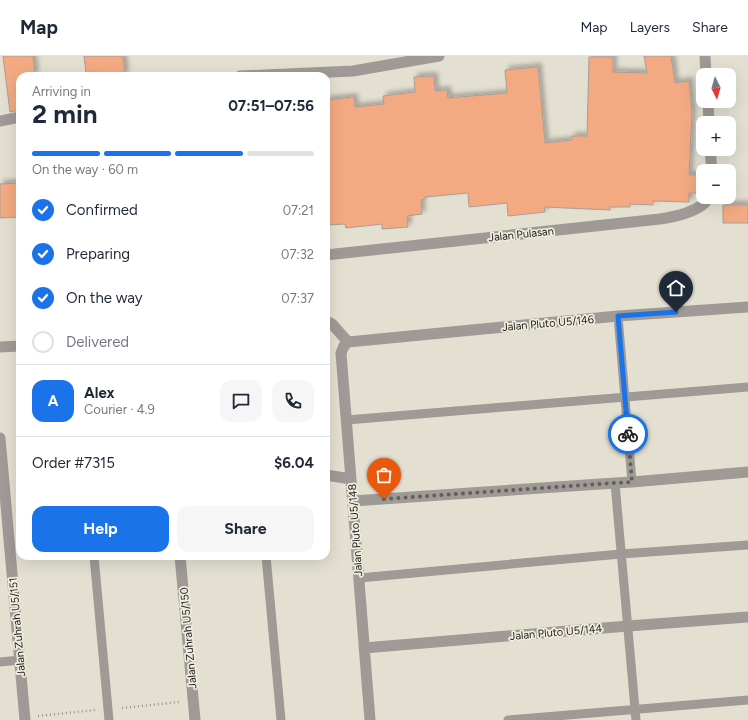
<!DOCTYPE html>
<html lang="en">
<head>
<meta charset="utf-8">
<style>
  :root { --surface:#fff; --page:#f6f6f7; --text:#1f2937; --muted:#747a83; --line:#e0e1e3; --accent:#1a73e8 }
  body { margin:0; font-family:Figtree,sans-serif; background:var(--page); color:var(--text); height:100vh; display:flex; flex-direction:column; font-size:15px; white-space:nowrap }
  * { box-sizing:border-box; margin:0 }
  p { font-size:13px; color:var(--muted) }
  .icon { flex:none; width:22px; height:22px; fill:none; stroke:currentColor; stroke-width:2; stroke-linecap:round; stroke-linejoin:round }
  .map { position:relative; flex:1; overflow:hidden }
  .drawer { position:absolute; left:16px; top:16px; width:314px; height:488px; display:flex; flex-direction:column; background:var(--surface); border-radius:12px; box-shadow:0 4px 16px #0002 }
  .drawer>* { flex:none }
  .needle { width:26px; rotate:175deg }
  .fabs { position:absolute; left:696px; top:12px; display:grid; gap:8px }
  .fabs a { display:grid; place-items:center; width:40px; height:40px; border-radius:8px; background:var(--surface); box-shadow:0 4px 16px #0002; font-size:20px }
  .pin { position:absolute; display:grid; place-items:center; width:34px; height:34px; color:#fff; margin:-41px -17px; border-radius:50% 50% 50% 0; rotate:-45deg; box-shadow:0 0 4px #0007 }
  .pin .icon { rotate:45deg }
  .courier { position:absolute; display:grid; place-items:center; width:40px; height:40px; margin:-20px; border:3px solid #1a73e8; border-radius:50%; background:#fff; color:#222; box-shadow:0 1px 5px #0007 }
  .headline em { font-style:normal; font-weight:700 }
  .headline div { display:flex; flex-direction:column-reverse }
  .headline { display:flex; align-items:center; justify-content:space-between; height:68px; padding:0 16px }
  h1 { font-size:26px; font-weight:700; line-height:30px }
  .bar { display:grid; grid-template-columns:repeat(4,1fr); gap:6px 4px; align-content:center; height:48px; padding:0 16px }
  .bar i { height:5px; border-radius:3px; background:var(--line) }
  .bar .current { background:var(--accent) }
  .bar p { grid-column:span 4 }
  .line { display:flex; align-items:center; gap:10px; padding:0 16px; border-top:1px solid var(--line) }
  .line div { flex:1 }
  .round { display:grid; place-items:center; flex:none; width:42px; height:42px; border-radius:12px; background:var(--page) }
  ol { padding:0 16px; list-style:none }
  li { display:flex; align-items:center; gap:12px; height:44px }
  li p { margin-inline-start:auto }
  li .icon { padding:4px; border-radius:50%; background:var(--accent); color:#fff; stroke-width:4 }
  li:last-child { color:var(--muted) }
  li i { width:22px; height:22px; border:2px solid var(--line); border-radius:50% }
  .button { display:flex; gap:8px; margin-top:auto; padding:8px 16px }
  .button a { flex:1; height:46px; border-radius:12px; background:var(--accent); color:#fff; font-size:16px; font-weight:700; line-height:46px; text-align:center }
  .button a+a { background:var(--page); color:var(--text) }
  header { display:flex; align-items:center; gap:24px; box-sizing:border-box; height:56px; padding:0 20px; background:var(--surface); border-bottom:1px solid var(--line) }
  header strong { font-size:19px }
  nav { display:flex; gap:22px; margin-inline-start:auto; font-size:14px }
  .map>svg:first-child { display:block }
</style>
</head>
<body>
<header>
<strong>Map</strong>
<nav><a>Map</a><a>Layers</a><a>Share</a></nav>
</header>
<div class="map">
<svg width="748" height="664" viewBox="0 0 748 664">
  <defs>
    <filter id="shadow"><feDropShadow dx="3.5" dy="-3.5" stdDeviation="2" flood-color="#0004"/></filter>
  </defs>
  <rect width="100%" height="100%" fill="#e3e0d2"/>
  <!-- building -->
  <path fill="#f3aa82" stroke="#aa9d96" filter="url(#shadow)" d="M3,0h30l2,20h-15v34l-10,2z
    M84,0h39l2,20h-27l-1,-4 -11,1z
    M644,0h27l4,27 14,-2 3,31 -3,63h12v18h-12v9l-36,-1v4l-23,-1v3h-20v3l-66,-3 1,5 -37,4 -1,-13 -38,4 -1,-14 -43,4v2l-4,1 1,14 -15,2 1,11 -26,2v-5l-36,4 -1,-4 -19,1v-125l28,-3 1,10 29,-3 -1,-8 32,-4 -1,-15 20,-1 1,15 12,-1 1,8 59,-5 -2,-23 33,-3 7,76 27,-3v-4h15l2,-79h24v15l34,1z
    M20,127v34l-20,1v-34z
    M723,149h25v18h-25z"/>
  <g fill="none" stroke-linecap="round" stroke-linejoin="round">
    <!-- path -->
    <path stroke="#96948a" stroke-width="2.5" stroke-dasharray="1 3" stroke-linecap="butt" d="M122,652l57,-6
      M38,660l57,-6"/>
    <!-- service -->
    <path stroke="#9f9a96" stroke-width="9" d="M618,260l14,166
      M347,364l401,-33
      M615,427l21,237
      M94,500l15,164
      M266,500l15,164
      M359,522l262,-24 127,-9
      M0,606l20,-2
      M508,664l240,-20"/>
    <!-- minor -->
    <path stroke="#9f9a96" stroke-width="11" d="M705,0l1,19
      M240,20l113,-5 86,-15
      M708,45l1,22
      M0,65l20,-4
      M710,93l2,22
      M326,199l334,-36c14,-2 43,-8 49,-22
      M326,265l6,3 16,18
      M348,286l270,-26 130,-9
      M348,286l-4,4 -3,7 29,367
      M0,291l20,-1
      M0,382l25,282
      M326,419l25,4
      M353,445l262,-18 17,-1 116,-10
      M180,500l15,164
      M364,592l264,-22 120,-9"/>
  </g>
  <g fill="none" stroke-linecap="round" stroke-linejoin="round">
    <!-- done -->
    <path stroke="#615f57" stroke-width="4" stroke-dasharray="0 7.2" d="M384,443l231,-16 17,-1 -4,-48"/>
    <!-- route -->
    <path stroke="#1a73e8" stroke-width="5" d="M628,378l-10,-118 58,-4"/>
  </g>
  <g text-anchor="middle" stroke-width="3.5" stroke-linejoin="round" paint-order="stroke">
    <!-- street labels -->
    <g font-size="11" fill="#1b1a15" stroke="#f0eddf">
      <text transform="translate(521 178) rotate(-6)" y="4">Jalan Pulasan</text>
      <text transform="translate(548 267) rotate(-5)" y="4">Jalan Pluto U5/146</text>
      <text transform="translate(355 474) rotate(-94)" y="4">Jalan Pluto U5/148</text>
      <text transform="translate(17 571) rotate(-95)" y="4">Jalan Zuhrah U5/151</text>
      <text transform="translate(556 576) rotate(-5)" y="4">Jalan Pluto U5/144</text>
      <text transform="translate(188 582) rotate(-95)" y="4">Jalan Zuhrah U5/150</text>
    </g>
  </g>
</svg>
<div class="fabs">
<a><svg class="needle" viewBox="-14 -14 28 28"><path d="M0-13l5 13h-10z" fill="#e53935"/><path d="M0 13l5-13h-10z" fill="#747a83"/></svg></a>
<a>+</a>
<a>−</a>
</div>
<div class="pin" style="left:384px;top:443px;background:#ea580c"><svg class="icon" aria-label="bag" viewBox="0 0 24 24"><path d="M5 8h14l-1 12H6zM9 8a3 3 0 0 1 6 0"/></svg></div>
<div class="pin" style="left:676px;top:256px;background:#1f2937"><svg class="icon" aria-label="home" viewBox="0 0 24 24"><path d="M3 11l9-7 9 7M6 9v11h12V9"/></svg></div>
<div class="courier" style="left:628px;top:378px"><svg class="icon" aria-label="bike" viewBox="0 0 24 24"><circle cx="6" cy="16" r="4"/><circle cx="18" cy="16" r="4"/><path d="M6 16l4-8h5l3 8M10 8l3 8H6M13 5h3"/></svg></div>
<section class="drawer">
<div class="headline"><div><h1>2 min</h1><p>Arriving in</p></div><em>07:51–07:56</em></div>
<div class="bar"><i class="current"></i><i class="current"></i><i class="current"></i><i></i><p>On the way · 60 m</p></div>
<ol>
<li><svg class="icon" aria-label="check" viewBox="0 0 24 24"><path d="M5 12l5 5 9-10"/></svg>Confirmed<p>07:21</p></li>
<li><svg class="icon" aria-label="check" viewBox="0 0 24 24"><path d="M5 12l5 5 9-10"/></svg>Preparing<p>07:32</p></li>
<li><svg class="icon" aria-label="check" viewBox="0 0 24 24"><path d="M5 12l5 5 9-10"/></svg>On the way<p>07:37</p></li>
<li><i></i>Delivered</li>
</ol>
<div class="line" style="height:72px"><b class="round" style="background:var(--accent);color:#fff">A</b><div><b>Alex</b><p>Courier · 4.9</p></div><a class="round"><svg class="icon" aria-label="chat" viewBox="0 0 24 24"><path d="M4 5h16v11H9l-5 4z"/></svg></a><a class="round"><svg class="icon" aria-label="phone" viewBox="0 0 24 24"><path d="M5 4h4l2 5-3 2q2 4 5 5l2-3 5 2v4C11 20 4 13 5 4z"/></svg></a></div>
<div class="line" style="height:52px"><div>Order #7315</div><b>$6.04</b></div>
<div class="button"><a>Help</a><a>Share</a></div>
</section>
</div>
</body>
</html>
